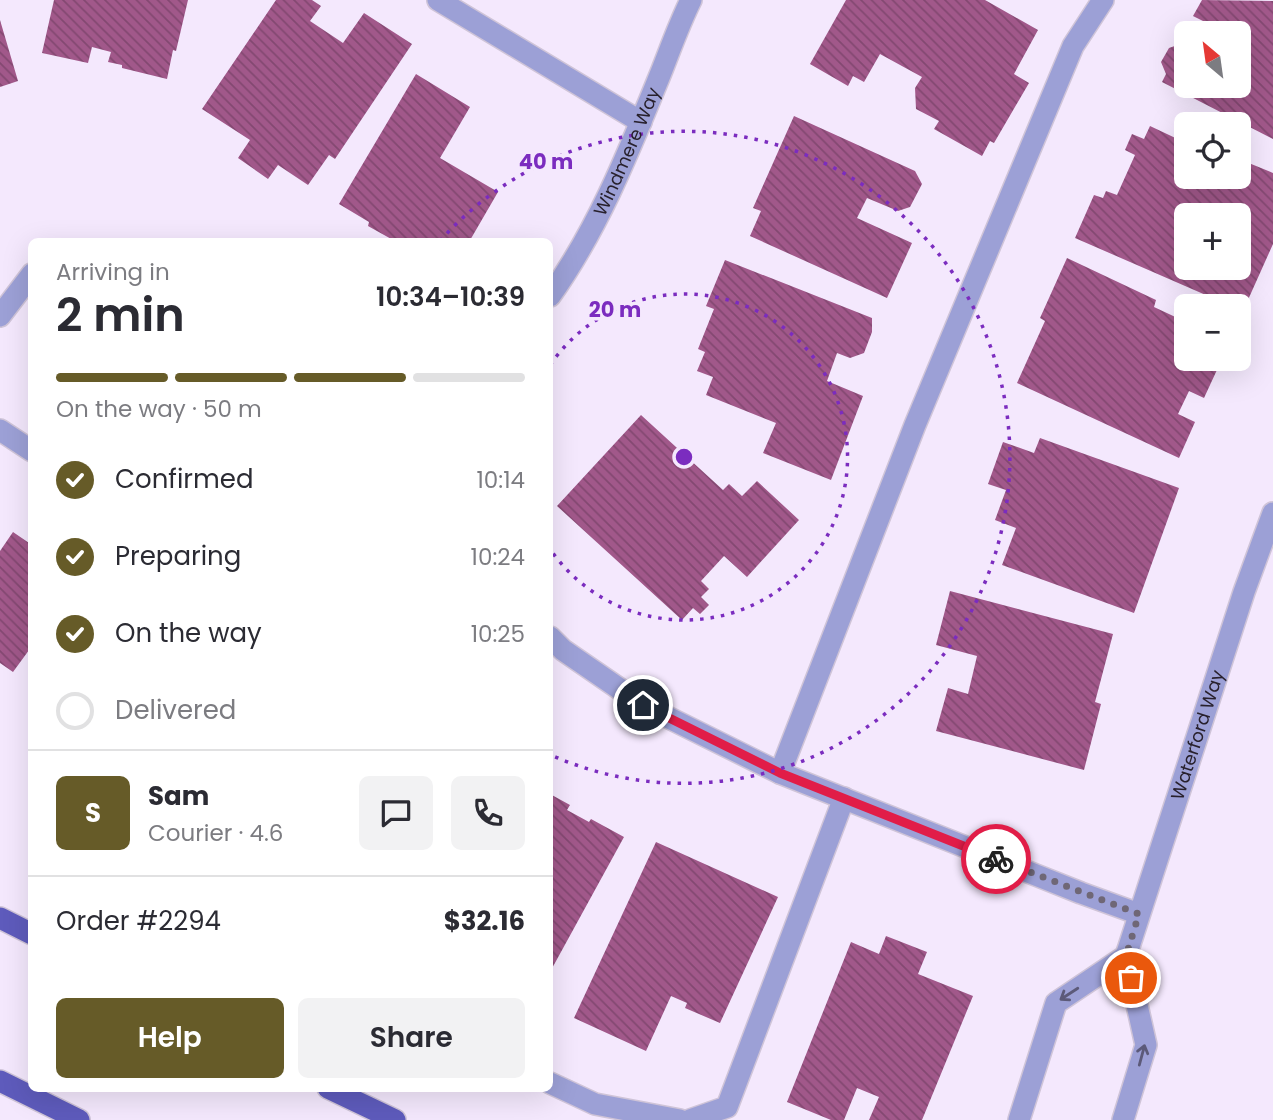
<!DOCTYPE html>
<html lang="en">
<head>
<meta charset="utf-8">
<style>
  :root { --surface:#fff; --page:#f2f2f3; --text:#2b2b33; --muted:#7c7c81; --line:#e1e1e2; --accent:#665b28 }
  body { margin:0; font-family:Poppins,sans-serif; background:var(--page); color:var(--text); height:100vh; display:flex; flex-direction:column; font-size:26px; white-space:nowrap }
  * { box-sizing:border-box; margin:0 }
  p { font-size:23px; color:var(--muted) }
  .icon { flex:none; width:38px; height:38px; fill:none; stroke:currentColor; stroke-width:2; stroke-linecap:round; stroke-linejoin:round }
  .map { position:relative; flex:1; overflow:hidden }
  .drawer { position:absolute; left:28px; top:238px; width:525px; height:854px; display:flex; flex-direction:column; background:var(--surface); border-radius:10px; box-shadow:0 7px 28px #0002 }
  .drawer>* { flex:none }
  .needle { width:46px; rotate:331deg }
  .fabs { position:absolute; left:1174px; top:21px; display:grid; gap:14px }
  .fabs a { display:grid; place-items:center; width:77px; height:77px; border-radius:10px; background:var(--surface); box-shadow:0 7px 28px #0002; font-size:35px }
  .pin { position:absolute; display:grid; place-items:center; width:60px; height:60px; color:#fff; margin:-30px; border:4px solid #fff; border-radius:50%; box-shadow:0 2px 7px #0007 }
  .courier { position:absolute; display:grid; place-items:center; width:70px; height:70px; margin:-35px; border:5px solid #e11d48; border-radius:50%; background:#fff; color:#222; box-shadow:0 2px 9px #0007 }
  .overview em { font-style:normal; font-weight:600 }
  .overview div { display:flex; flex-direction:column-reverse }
  .overview { display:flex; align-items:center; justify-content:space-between; height:119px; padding:0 28px }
  h1 { font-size:46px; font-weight:600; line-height:52px }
  .bar { display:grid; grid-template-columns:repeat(4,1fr); gap:10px 7px; align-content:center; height:84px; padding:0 28px }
  .bar i { height:9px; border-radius:5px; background:var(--line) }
  .bar .selected { background:var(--accent) }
  .bar p { grid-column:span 4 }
  .line { display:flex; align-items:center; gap:18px; padding:0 28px; border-top:2px solid var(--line) }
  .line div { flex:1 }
  .round { display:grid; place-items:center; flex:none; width:74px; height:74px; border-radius:10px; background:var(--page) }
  ol { padding:0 28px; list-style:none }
  li { display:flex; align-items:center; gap:21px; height:77px }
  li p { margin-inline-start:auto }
  li .icon { padding:7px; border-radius:50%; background:var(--accent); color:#fff; stroke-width:4 }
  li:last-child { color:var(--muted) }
  li i { width:38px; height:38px; border:4px solid var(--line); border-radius:50% }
  .cta { display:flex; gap:14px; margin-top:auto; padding:14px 28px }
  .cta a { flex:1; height:80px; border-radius:10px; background:var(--accent); color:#fff; font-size:28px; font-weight:600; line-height:80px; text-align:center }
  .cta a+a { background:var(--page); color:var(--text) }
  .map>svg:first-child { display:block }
</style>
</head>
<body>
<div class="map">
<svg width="1273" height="1120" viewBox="0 0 1273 1120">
  <defs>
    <pattern id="building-back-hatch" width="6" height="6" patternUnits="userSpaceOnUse" patternTransform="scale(1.75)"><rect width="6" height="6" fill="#a1588a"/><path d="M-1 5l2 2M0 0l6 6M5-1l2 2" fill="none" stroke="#834871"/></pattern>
  </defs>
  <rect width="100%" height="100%" fill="#f4e8fd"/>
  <!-- building -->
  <path fill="url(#building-back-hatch)" fill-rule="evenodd" d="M54,0h134l-12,51 -3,-1 -6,29 -45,-11v-3l-14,-3 3,-10 -19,-5 -4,16 -46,-10z
    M276,0h36l9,6 -11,15 33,22 21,-30 48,31 -77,115 -6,-4 -21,30 -30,-20 -10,14 -30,-21 12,-18 -48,-31z
    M846,0h139l53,30 -24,44 15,9 -35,60 -4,-2 -8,15 -48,-27 5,-8 -23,-12 -1,-21 7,-11 -42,-23 -16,28 -11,-6 -5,10 -38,-22z
    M1202,0l71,1v138l-111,-57 4,-8 -5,-12 8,-14 17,-6v44h53v-53h-30l4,-7 -20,-10z
    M0,20l18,61 -18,6z
    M416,74l54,33 -30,51 58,34 -29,50h-77l1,-2 -25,-14 1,-4 -30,-18z
    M794,116l121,55 7,13 -12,23 -12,4 -31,-13 -10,20 55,25 -25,55 -137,-62 11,-25 -8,-3z
    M1150,126l36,17v34h53v-18l34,14v71l-30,67 -4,-1v-4h-8l-156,-68 19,-43 9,3 3,-7 11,4 18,-40 -10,-5 7,-16 12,5zM1186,215h53v53h-53z
    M1067,258l89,42 -2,7 32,15v37h36l-18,39 -15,-7 -11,23 17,8 -16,36 -162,-75 28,-62 -5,-3z
    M725,260l147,58v14l-8,21 -14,5 -13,-5 -10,28 36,15 -32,84 -68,-27 13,-30 -70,-28 7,-18 -16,-6 8,-19 -7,-3 16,-40 -8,-3z
    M641,415l82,75 6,-6 13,12 15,-15 42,39 -52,57 -23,-21 -23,25 8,8 -8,8 8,8 -9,9 -7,-6 -11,12 -125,-114z
    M1040,438l139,50 -45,125 -132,-48 14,-37 -21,-8 11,-30 -18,-6 15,-42 31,11z
    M13,532l19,13v101l-19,26 -13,-9v-112z
    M950,591l163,43 -18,68 6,2 -17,66 -148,-39 12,-43 20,6 9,-38 -41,-11z
    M550,794l20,11 -3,5 22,12 2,-3 33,18 -74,135z
    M656,842l122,55 -58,126 -35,-15 2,-5 -16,-7 -25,55 -72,-33z
    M886,936l41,16 -9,22 55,22 -51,124h-53l10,-23 -22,-9 -13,32h-13l-44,-18 64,-160 28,12z"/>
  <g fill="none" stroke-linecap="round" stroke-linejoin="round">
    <!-- minor casing -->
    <g stroke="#cfc4d8" stroke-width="24">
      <g id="minor">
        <path d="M438,0l203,122"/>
        <path id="s1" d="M550,296c48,-67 79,-145 110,-221 10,-25 19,-51 31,-75"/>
        <path d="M0,316l32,-42"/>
        <path d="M0,430l32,21"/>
        <path d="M550,637l13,13 80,55 137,68 301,120 58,21"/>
        <path d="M780,773l135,-348 158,-379 30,-46"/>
        <path d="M550,1083l45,21 85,16"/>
        <path d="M690,1120l37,-13 117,-309"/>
        <path d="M1019,1120l37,-117 70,-47"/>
        <path id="s2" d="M1123,1120l23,-75 -20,-89 118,-364 29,-79"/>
      </g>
    </g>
    <!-- major casing -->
    <g stroke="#cfc4d8" stroke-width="24">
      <path id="major" d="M0,918l32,16
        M0,1081l79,39
        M328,1088l67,32"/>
    </g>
    <!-- minor -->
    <use href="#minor" stroke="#9ca0d6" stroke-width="21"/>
    <!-- major -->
    <use href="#major" stroke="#5e5bbc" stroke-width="21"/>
  </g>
  <!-- one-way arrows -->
  <defs><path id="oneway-shaft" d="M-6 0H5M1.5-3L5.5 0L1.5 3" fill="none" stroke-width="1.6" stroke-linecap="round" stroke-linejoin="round" transform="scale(1.75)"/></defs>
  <g stroke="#5c5a79">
    <use href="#oneway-shaft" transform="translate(1069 994) rotate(147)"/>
    <use href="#oneway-shaft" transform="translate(1142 1055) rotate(-75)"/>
  </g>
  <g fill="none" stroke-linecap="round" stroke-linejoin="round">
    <!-- done -->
    <path stroke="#6f6776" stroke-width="7" stroke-dasharray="0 12.6" d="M996,859l143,55 -13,42 5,22"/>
    <!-- route -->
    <path stroke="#e11d48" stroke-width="9" d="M643,705l137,68 216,86"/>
  </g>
  <!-- distance rings -->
  <g fill="none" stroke="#7b2cbf" stroke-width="3.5" stroke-dasharray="3.5 7">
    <path d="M550 365A163 163 0 1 1 550 549"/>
    <path d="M440 241A326 326 0 1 1 551 755"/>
  </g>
  <g text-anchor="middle" stroke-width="7" stroke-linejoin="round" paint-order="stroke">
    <!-- street labels -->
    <g font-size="18" fill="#28212d" stroke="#f4e8fd">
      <text dy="6" stroke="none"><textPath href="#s1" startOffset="164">Windmere Way</textPath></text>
      <text dy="6" stroke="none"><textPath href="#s2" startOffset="402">Waterford Way</textPath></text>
    </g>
  </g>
  <circle cx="684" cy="457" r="10" fill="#7b2cbf" stroke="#f4e8fd" stroke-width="3.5"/>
  <g font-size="21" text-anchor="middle" font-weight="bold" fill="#7b2cbf" stroke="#f4e8fd" stroke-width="7" stroke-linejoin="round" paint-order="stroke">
    <text x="546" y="169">40 m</text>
    <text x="615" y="317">20 m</text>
  </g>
</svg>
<div class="fabs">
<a><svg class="needle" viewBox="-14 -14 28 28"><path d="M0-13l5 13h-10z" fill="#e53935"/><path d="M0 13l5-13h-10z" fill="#7c7c81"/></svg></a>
<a><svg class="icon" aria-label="locate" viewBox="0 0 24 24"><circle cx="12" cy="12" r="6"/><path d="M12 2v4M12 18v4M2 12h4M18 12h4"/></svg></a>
<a>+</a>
<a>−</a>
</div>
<div class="pin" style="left:1131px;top:978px;background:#ea580c"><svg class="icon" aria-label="bag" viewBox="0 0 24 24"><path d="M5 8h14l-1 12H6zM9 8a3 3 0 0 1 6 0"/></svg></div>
<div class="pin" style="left:643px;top:705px;background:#1f2937"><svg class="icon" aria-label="home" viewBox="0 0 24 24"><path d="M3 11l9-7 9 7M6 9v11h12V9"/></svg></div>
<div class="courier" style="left:996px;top:859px"><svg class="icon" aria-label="bike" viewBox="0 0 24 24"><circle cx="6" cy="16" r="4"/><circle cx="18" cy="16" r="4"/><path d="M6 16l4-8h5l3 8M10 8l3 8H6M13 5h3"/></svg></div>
<section class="drawer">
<div class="overview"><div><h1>2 min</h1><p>Arriving in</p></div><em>10:34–10:39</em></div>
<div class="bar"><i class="selected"></i><i class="selected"></i><i class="selected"></i><i></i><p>On the way · 50 m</p></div>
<ol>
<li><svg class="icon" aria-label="check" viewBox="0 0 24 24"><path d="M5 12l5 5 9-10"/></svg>Confirmed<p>10:14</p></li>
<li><svg class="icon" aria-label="check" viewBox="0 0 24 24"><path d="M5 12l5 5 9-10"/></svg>Preparing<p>10:24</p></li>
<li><svg class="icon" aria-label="check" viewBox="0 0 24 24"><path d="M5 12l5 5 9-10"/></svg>On the way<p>10:25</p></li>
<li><i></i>Delivered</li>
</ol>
<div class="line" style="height:126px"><b class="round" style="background:var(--accent);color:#fff">S</b><div><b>Sam</b><p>Courier · 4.6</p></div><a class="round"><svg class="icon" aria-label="chat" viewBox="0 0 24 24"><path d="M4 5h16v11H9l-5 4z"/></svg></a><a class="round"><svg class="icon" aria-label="phone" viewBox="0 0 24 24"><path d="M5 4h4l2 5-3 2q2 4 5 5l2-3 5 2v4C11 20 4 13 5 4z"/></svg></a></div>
<div class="line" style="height:91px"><div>Order #2294</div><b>$32.16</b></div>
<div class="cta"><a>Help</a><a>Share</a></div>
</section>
</div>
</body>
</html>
